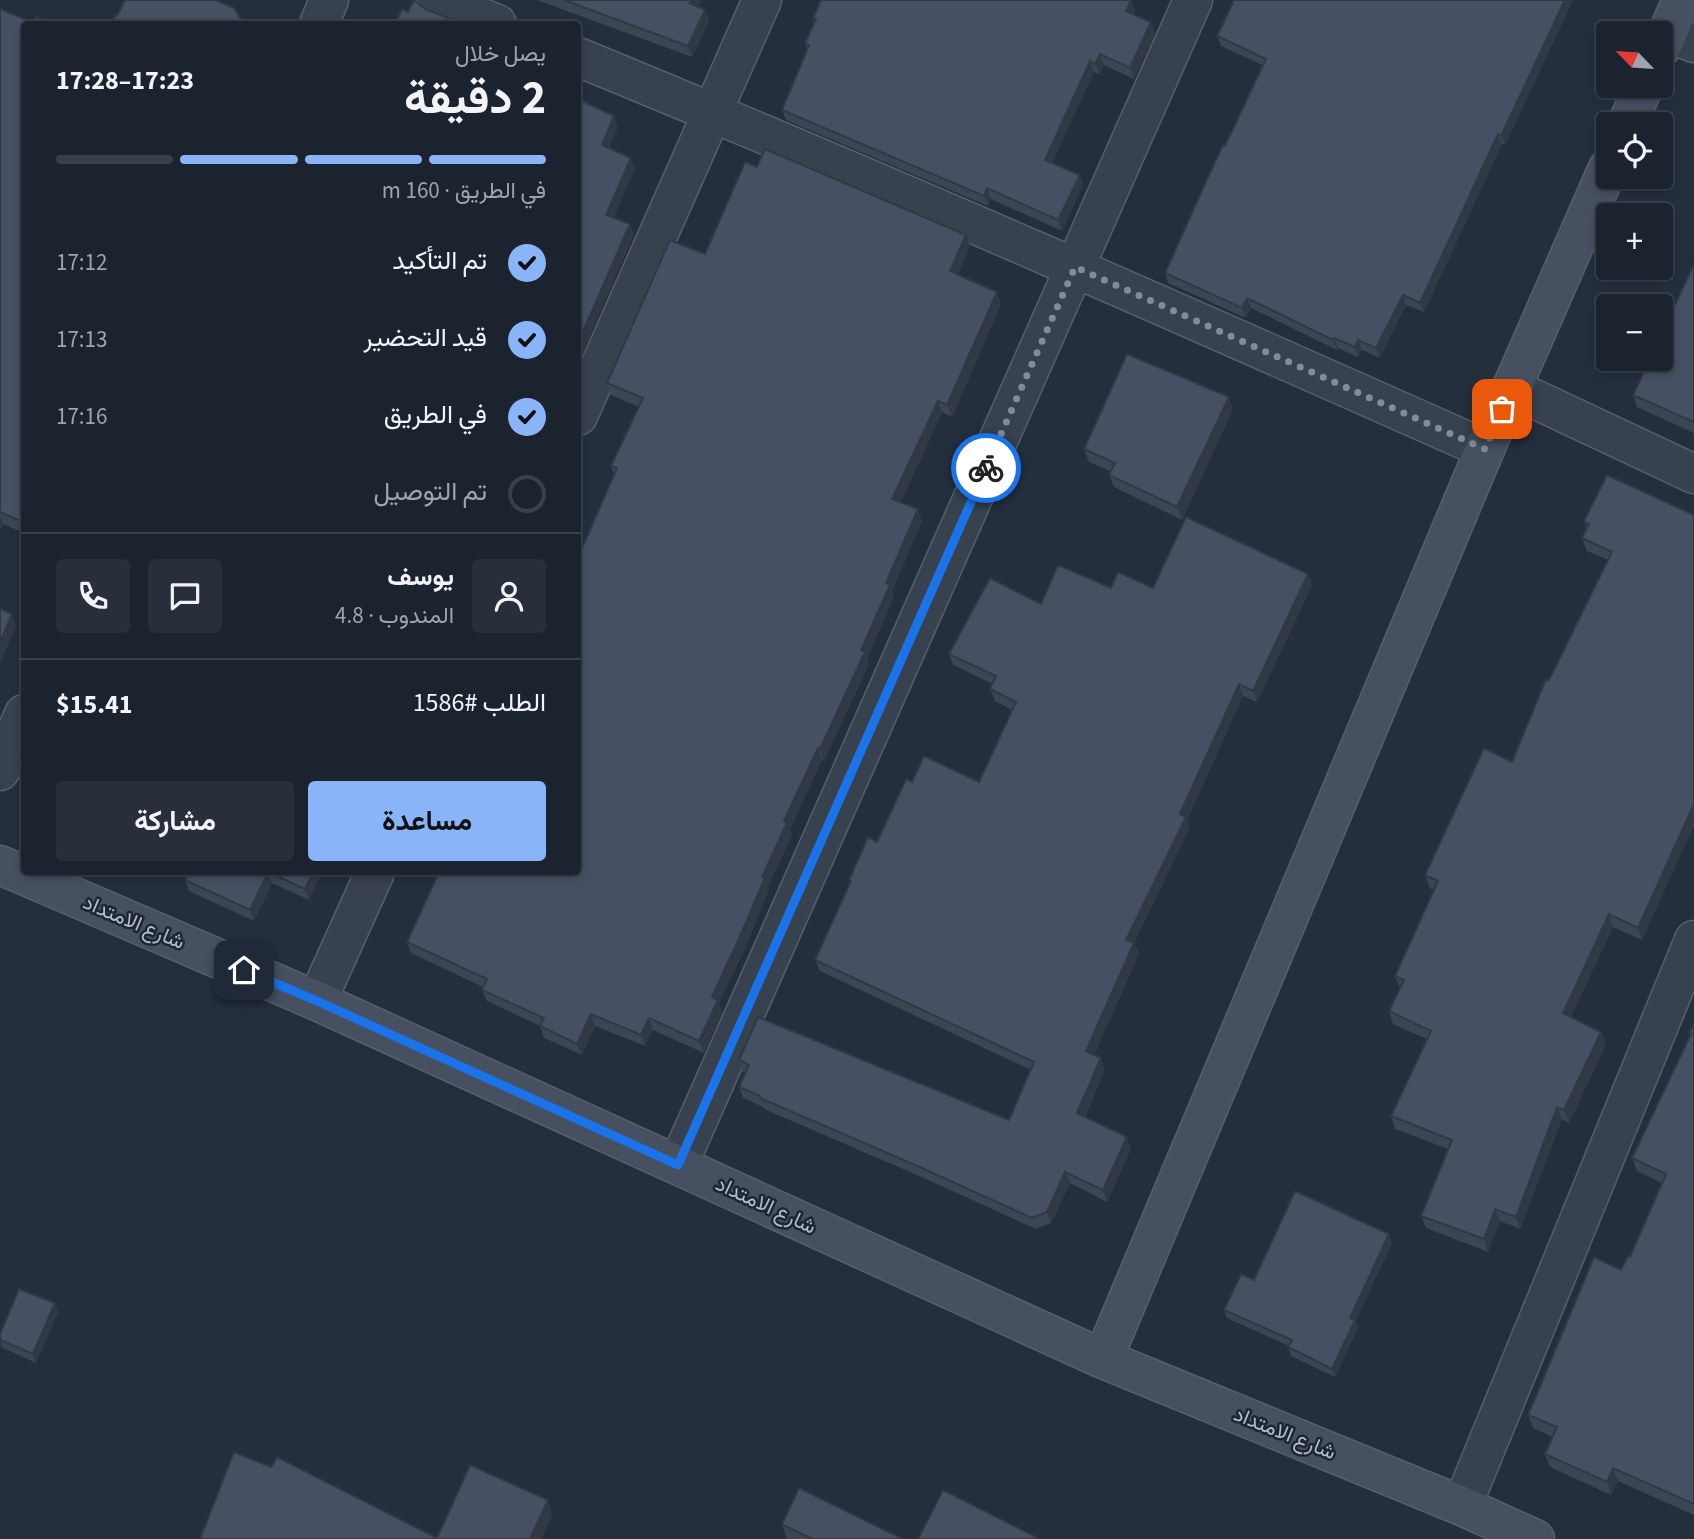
<!DOCTYPE html>
<html lang="ar">
<head>
<meta charset="utf-8">
<style>
  :root { --surface:#1b232e; --page:#282f3a; --text:#f1f3f6; --muted:#a0a4aa; --line:#39404a; --accent:#8ab4f8 }
  body { margin:0; font-family:"Source Sans 3",Vazirmatn,sans-serif; background:var(--page); color:var(--text); direction:rtl; height:100vh; display:flex; flex-direction:column; font-size:26px; white-space:nowrap }
  * { box-sizing:border-box; margin:0 }
  p { font-size:23px; color:var(--muted) }
  .icon { flex:none; width:38px; height:38px; fill:none; stroke:currentColor; stroke-width:2; stroke-linecap:round; stroke-linejoin:round }
  .map { position:relative; flex:1; overflow:hidden; direction:ltr }
  .details { position:absolute; left:21px; top:21px; width:560px; height:854px; display:flex; flex-direction:column; background:var(--surface); border-radius:7px; box-shadow:0 4px 10px #0003,0 0 0 2px var(--line); direction:rtl }
  .details>* { flex:none }
  .needle { width:46px; rotate:295deg }
  .fabs { position:absolute; left:1596px; top:21px; display:grid; gap:14px }
  .fabs a { display:grid; place-items:center; width:77px; height:77px; border-radius:7px; background:var(--surface); box-shadow:0 4px 10px #0003,0 0 0 2px var(--line); font-size:35px }
  .pin { position:absolute; display:grid; place-items:center; width:60px; height:60px; color:#fff; margin:-30px; border-radius:14px; box-shadow:0 4px 10px #0006 }
  .courier { position:absolute; display:grid; place-items:center; width:70px; height:70px; margin:-35px; border:5px solid #1a73e8; border-radius:50%; background:#fff; color:#222; box-shadow:0 2px 9px #0007 }
  .head em { font-style:normal; font-weight:700 }
  .head div { display:flex; flex-direction:column-reverse }
  .head { display:flex; align-items:center; justify-content:space-between; height:119px; padding:0 35px }
  h1 { font-size:46px; font-weight:700; line-height:52px }
  .bar { display:grid; grid-template-columns:repeat(4,1fr); gap:10px 7px; align-content:center; height:84px; padding:0 35px }
  .bar i { height:9px; border-radius:5px; background:var(--line) }
  .bar .current { background:var(--accent) }
  .bar p { grid-column:span 4 }
  .line { display:flex; align-items:center; gap:18px; padding:0 35px; border-top:2px solid var(--line) }
  .line div { flex:1 }
  .round { display:grid; place-items:center; flex:none; width:74px; height:74px; border-radius:7px; background:var(--page) }
  ol { padding:0 35px; list-style:none }
  li { display:flex; align-items:center; gap:21px; height:77px }
  li p { margin-inline-start:auto }
  li .icon { padding:7px; border-radius:50%; background:var(--accent); color:#111; stroke-width:4 }
  li:last-child { color:var(--muted) }
  li i { width:38px; height:38px; border:4px solid var(--line); border-radius:50% }
  .cta { display:flex; gap:14px; margin-top:auto; padding:14px 35px }
  .cta a { flex:1; height:80px; border-radius:7px; background:var(--accent); color:#111; font-size:28px; font-weight:700; line-height:80px; text-align:center }
  .cta a+a { background:var(--page); color:var(--text) }
  .map>svg:first-child { display:block }
</style>
</head>
<body>
<div class="map">
<svg width="1694" height="1539" viewBox="0 0 1694 1539">
  <rect width="100%" height="100%" fill="#242f3e"/>
  <g fill="none" stroke-linecap="round" stroke-linejoin="round">
    <!-- street casing -->
    <g stroke="#565f6c" stroke-width="41">
      <path id="street" d="M437,0l60,24
        M319,24l10,-24
        M1668,32l26,11
        M578,57c305,125 606,258 907,392
        M1511,388l183,86
        M578,416l184,-416
        M0,771l24,-57
        M317,1001l58,-129
        M678,1165l515,-1165
        M1462,1506l232,-566"/>
    </g>
    <!-- secondary casing -->
    <g stroke="#565f6c" stroke-width="41">
      <path id="secondary" d="M1661,48l21,-48
        M1627,124l17,-38
        M0,865l317,136 786,358 359,147 73,33
        M1103,1359l382,-910 123,-281"/>
    </g>
    <!-- street -->
    <use href="#street" stroke="#38414e" stroke-width="38"/>
    <!-- secondary -->
    <use href="#secondary" stroke="#465061" stroke-width="38"/>
  </g>
  <!-- wall -->
  <path fill="#3b4654" d="M537,0h164l-3,7 7,3 4,11 -17,36z
    M1573,0l-68,145 -3,-1 -78,168 -18,-7 -26,53 -18,-8 -4,7 -20,-9 -1,2 -86,-42 -5,10 -78,-35 -3,-10 97,-208 -41,-19 -4,-10z
    M0,9l34,14 -10,1v509l-21,-9 -3,6z
    M1135,11l-1,3 21,19 -21,46 -30,-14 -5,9 -5,-2 -42,91 31,22 -21,46 -71,-32 -3,7 -202,-86 -4,-10 25,-60 -2,-7 9,-21 -1,-4z
    M757,167l209,68 4,11 -12,28 43,30 -49,113 -10,-5 -41,90 21,19 -30,70 2,6 -27,61 2,6 -45,97 -2,-1 -32,69 2,6 -24,51 1,3 -23,57 -27,57 3,9 -18,41 -51,-23 -8,16 -50,-20 -13,29 -38,-17 -4,-12 -53,-25 -5,-11 1,-3 -72,-34 -4,-11 171,-70 2,-319 34,-78 -3,-9 28,-59 -28,-12 -4,-12 98,-129z
    M1694,264v169l-57,-26 -4,-12z
    M1233,409l-51,111 -68,-33 -5,-12 1,-4 -21,-9 -5,-13z
    M1607,475l35,465 -29,-13 -42,90 30,15 5,12 -37,79 -7,-4 -42,110 -20,-8 -12,31 -62,-24 -5,-12 27,-67 -53,-20 -4,-13 36,-77 -34,-15 -4,-13 11,-23 -5,-12 39,-86 -4,-2 -5,-13 87,-113 37,-82 59,-120 -21,-9 -5,-13 5,-9 -3,-8z
    M1308,574l4,11 -55,117 -14,-6 -56,124 3,8 -56,115 5,11 -45,101 11,14 -20,48 46,32 -24,53 -37,-19 -19,40 -15,6 -119,-54 -153,-66 -1,-2 -20,-9 -4,-11 6,-14 -2,-1 -4,-12 270,60 22,-50 -211,-99 -5,-11 35,-76 -1,-4 28,-38 35,-60h67l33,-72 -17,-9 -5,-12 3,-5 -40,-19 -4,-11 92,-50 70,-16h42z
    M24,749v23l-5,-11z
    M189,872h133l-13,28 -37,-17 -18,38 -65,-30 -4,-11z
    M1694,1024v491l-76,-34 -7,14 -61,-28 -5,-13 8,-17 -20,-9 -5,-13 102,-158 32,-74 -25,-12 -5,-13 58,-121 -1,-4z
    M1392,1243l-36,77 2,8 -23,49 -44,-21 -3,-9 1,-1 -62,-28 -3,-8 30,-30z
    M58,1312l-22,51 -35,-16 -1,-13z
    M782,1524l121,15h-116z"/>
  <!-- shaded-wall -->
  <path fill="#303945" d="M692,0h9l-7,15 -4,-12z
    M1132,0l3,11 -5,11 -4,-11z
    M1565,0h8l-68,145 -4,-9z
    M705,10l4,11 -17,36 -4,-11z
    M1151,22l4,11 -21,46 -4,-11z
    M1100,54l4,11 -5,9 -4,-10z
    M1090,61l4,11 -45,98 -4,-10z
    M614,116l4,11 -12,29 -4,-11z
    M1498,134l4,10 -78,168 -4,-9z
    M631,158l4,11 -25,57 -4,-11z
    M1080,175l3,10 -21,46 -4,-11z
    M987,188l4,11 -3,7 -4,-10z
    M630,224l4,11 -56,128v-20z
    M966,235l4,11 -16,37 -4,-12z
    M997,292l4,12 -49,113 -5,-12z
    M1403,295l3,10 -26,53 -4,-10z
    M1247,298l4,10 -5,10 -4,-10z
    M1334,338l4,10 -1,2 -4,-10z
    M1358,340l4,10 -4,7 -3,-10z
    M1229,397l4,12 -51,111 -5,-13z
    M938,401l4,11 -45,98 -5,-11z
    M918,509l4,12 -30,70 2,6 -27,61 2,6 -45,97 -4,-12 66,-166z
    M24,512v21l-4,-12z
    M0,516l3,8 -3,6z
    M1308,574l4,11 -55,117 -4,-11z
    M12,614l4,12 -16,38v-22z
    M1239,684l4,12 -56,124 3,8 -60,123 -4,-11 54,-126z
    M818,748l4,12 -32,69 2,6 -24,51 1,3 -23,57 -27,57 3,9 -18,41 -5,-12 13,-44 50,-120 22,-56z
    M1694,804v22l-52,114 -4,-12z
    M268,872l4,11 -18,38 -4,-11z
    M313,872h9l-13,28 -4,-11z
    M1609,914l4,13 -46,98 -4,-12z
    M1134,943l5,11 -49,109 -4,-12z
    M591,1014l4,12 -13,29 -5,-11z
    M649,1018l4,12 -8,16 -4,-11z
    M1601,1032l5,12 -37,79 -5,-13z
    M1101,1058l4,11 -24,55 -4,-11z
    M1557,1107l5,12 -42,110 -4,-12z
    M1127,1137l4,12 -24,53 -4,-12z
    M1065,1172l5,11 -19,40 -4,-11z
    M1495,1209l5,12 -12,31 -4,-13z
    M1389,1234l3,9 -36,77 2,8 -23,49 -3,-8 18,-51z
    M55,1303l3,9 -22,51 -3,-9z
    M1613,1468l5,13 -7,14 -4,-13z
    M548,1500l5,14 -11,25h-12z"/>
  <!-- building -->
  <path fill="#455162" stroke="#303945" stroke-width="2" d="M125,0h91l18,8 10,16h-133l4,-9 2,1z
    M414,0l11,9 38,15h-68l7,-15 6,3z
    M564,0h128l-2,3 15,7 -17,36z
    M821,0h310l-5,11 25,11 -21,46 -30,-14 -5,10 -5,-3 -45,99 35,15 -22,45 -71,-32 -3,8 -202,-86 27,-65 -4,-2 11,-24 -3,-1z
    M1234,0h331l-64,136 -3,-2 -78,169 -17,-8 -27,53 -18,-8 -3,7 -21,-9 -1,2 -86,-42 -5,10 -77,-35 43,-96 15,-32 2,1 41,-87 -49,-23z
    M0,9l34,14 2,-6 16,7h-28v488l-4,9 -20,-9z
    M578,99l36,17 -12,29 29,13 -25,57 24,9 -52,119z
    M765,149l201,86 -16,36 47,21 -50,113 -9,-4 -46,98 26,10 -32,74 4,2 -29,65 4,2 -45,97 -2,-1 -34,73 3,2 -25,54 3,1 -24,56 -29,63 6,3 -19,41 -50,-23 -8,17 -50,-21 -14,30 -37,-18 4,-8 -62,-28 5,-11 -80,-37 32,-70h139v-320l2,1 37,-85 -6,-2 32,-68 -36,-15 63,-143 35,14 40,-92 12,5z
    M1694,264v158l-61,-27 17,-36h11v-24z
    M1127,354l102,43 -52,110 -68,-32 6,-12 -31,-14z
    M1607,475l87,40v289l-56,124 -29,-14 -46,99 38,19 -37,78 -7,-3 -41,110 -21,-8 -11,30 -63,-23 31,-76 -61,-24 40,-85 -42,-20 15,-31 -9,-4 43,-95 -13,-6 59,-127 28,14 34,-83 3,1 63,-128 -30,-14 7,-14 -5,-3z
    M1186,517l122,57 -55,117 -14,-7 -59,130 6,3 -60,123 8,3 -48,108 15,7 -24,55 50,24 -24,53 -38,-18 -18,40 -15,6 -119,-54 -153,-66v-2l-21,-9 10,-22 -10,-5 19,-43 251,103 25,-58 -219,-102 36,-79 -2,-1 19,-43 9,5 29,-63 6,3 12,-26 55,26 37,-80 -26,-13 6,-13 -47,-22 41,-76 51,26 17,-39 53,23 7,-16 35,16z
    M0,609l12,5 -12,28z
    M24,749v14l-5,-2z
    M189,872h124l-8,17 -37,-17 -18,38 -65,-30z
    M1694,1024v480l-81,-36 -6,14 -62,-28 12,-27 -29,-12 66,-158 27,13 7,-14 2,1 36,-83 -34,-16 59,-124 -2,-1z
    M1295,1191l94,43 -39,84 5,2 -23,49 -44,-22 4,-7 -68,-30 17,-36 13,6z
    M19,1289l36,14 -22,51 -33,-14v-6z
    M234,1452l37,15 6,-10 160,81 33,-73 78,35 -18,39h-330z
    M799,1488l104,51h-91l-30,-15z
    M943,1490l97,49h-122z"/>
  <g fill="none" stroke-linecap="round" stroke-linejoin="round">
    <!-- done -->
    <path stroke="#828b98" stroke-width="7" stroke-dasharray="0 12.6" d="M986,468l89,-201 410,182 17,-40"/>
    <!-- route -->
    <path stroke="#1a73e8" stroke-width="9" d="M244,970l73,31 361,164 308,-697"/>
  </g>
  <g text-anchor="middle" stroke-width="5" stroke-linejoin="round" paint-order="stroke">
    <!-- street labels -->
    <g font-size="21" fill="#b4bcc9" stroke="#1d2633">
      <text transform="translate(134 922) rotate(23)" y="7">شارع الامتداد</text>
      <text transform="translate(766 1205) rotate(25)" y="7">شارع الامتداد</text>
      <text transform="translate(1285 1433) rotate(22)" y="7">شارع الامتداد</text>
    </g>
  </g>
</svg>
<div class="fabs">
<a><svg class="needle" viewBox="-14 -14 28 28"><path d="M0-13l5 13h-10z" fill="#e53935"/><path d="M0 13l5-13h-10z" fill="#a0a4aa"/></svg></a>
<a><svg class="icon" aria-label="locate" viewBox="0 0 24 24"><circle cx="12" cy="12" r="6"/><path d="M12 2v4M12 18v4M2 12h4M18 12h4"/></svg></a>
<a>+</a>
<a>−</a>
</div>
<div class="pin" style="left:1502px;top:409px;background:#ea580c"><svg class="icon" aria-label="bag" viewBox="0 0 24 24"><path d="M5 8h14l-1 12H6zM9 8a3 3 0 0 1 6 0"/></svg></div>
<div class="pin" style="left:244px;top:970px;background:#1f2937"><svg class="icon" aria-label="home" viewBox="0 0 24 24"><path d="M3 11l9-7 9 7M6 9v11h12V9"/></svg></div>
<div class="courier" style="left:986px;top:468px"><svg class="icon" aria-label="bike" viewBox="0 0 24 24"><circle cx="6" cy="16" r="4"/><circle cx="18" cy="16" r="4"/><path d="M6 16l4-8h5l3 8M10 8l3 8H6M13 5h3"/></svg></div>
<section class="details">
<div class="head"><div><h1>2 دقيقة</h1><p>يصل خلال</p></div><em>17:23–17:28</em></div>
<div class="bar"><i class="current"></i><i class="current"></i><i class="current"></i><i></i><p>في الطريق · 160 m</p></div>
<ol>
<li><svg class="icon" aria-label="check" viewBox="0 0 24 24"><path d="M5 12l5 5 9-10"/></svg>تم التأكيد<p>17:12</p></li>
<li><svg class="icon" aria-label="check" viewBox="0 0 24 24"><path d="M5 12l5 5 9-10"/></svg>قيد التحضير<p>17:13</p></li>
<li><svg class="icon" aria-label="check" viewBox="0 0 24 24"><path d="M5 12l5 5 9-10"/></svg>في الطريق<p>17:16</p></li>
<li><i></i>تم التوصيل</li>
</ol>
<div class="line" style="height:126px"><a class="round"><svg class="icon" aria-label="person" viewBox="0 0 24 24"><circle cx="12" cy="8" r="4"/><path d="M4 21q1-7 8-7t8 7"/></svg></a><div><b>يوسف</b><p>المندوب · 4.8</p></div><a class="round"><svg class="icon" aria-label="chat" viewBox="0 0 24 24"><path d="M4 5h16v11H9l-5 4z"/></svg></a><a class="round"><svg class="icon" aria-label="phone" viewBox="0 0 24 24"><path d="M5 4h4l2 5-3 2q2 4 5 5l2-3 5 2v4C11 20 4 13 5 4z"/></svg></a></div>
<div class="line" style="height:91px"><div>الطلب #1586</div><b>$15.41</b></div>
<div class="cta"><a>مساعدة</a><a>مشاركة</a></div>
</section>
</div>
</body>
</html>
